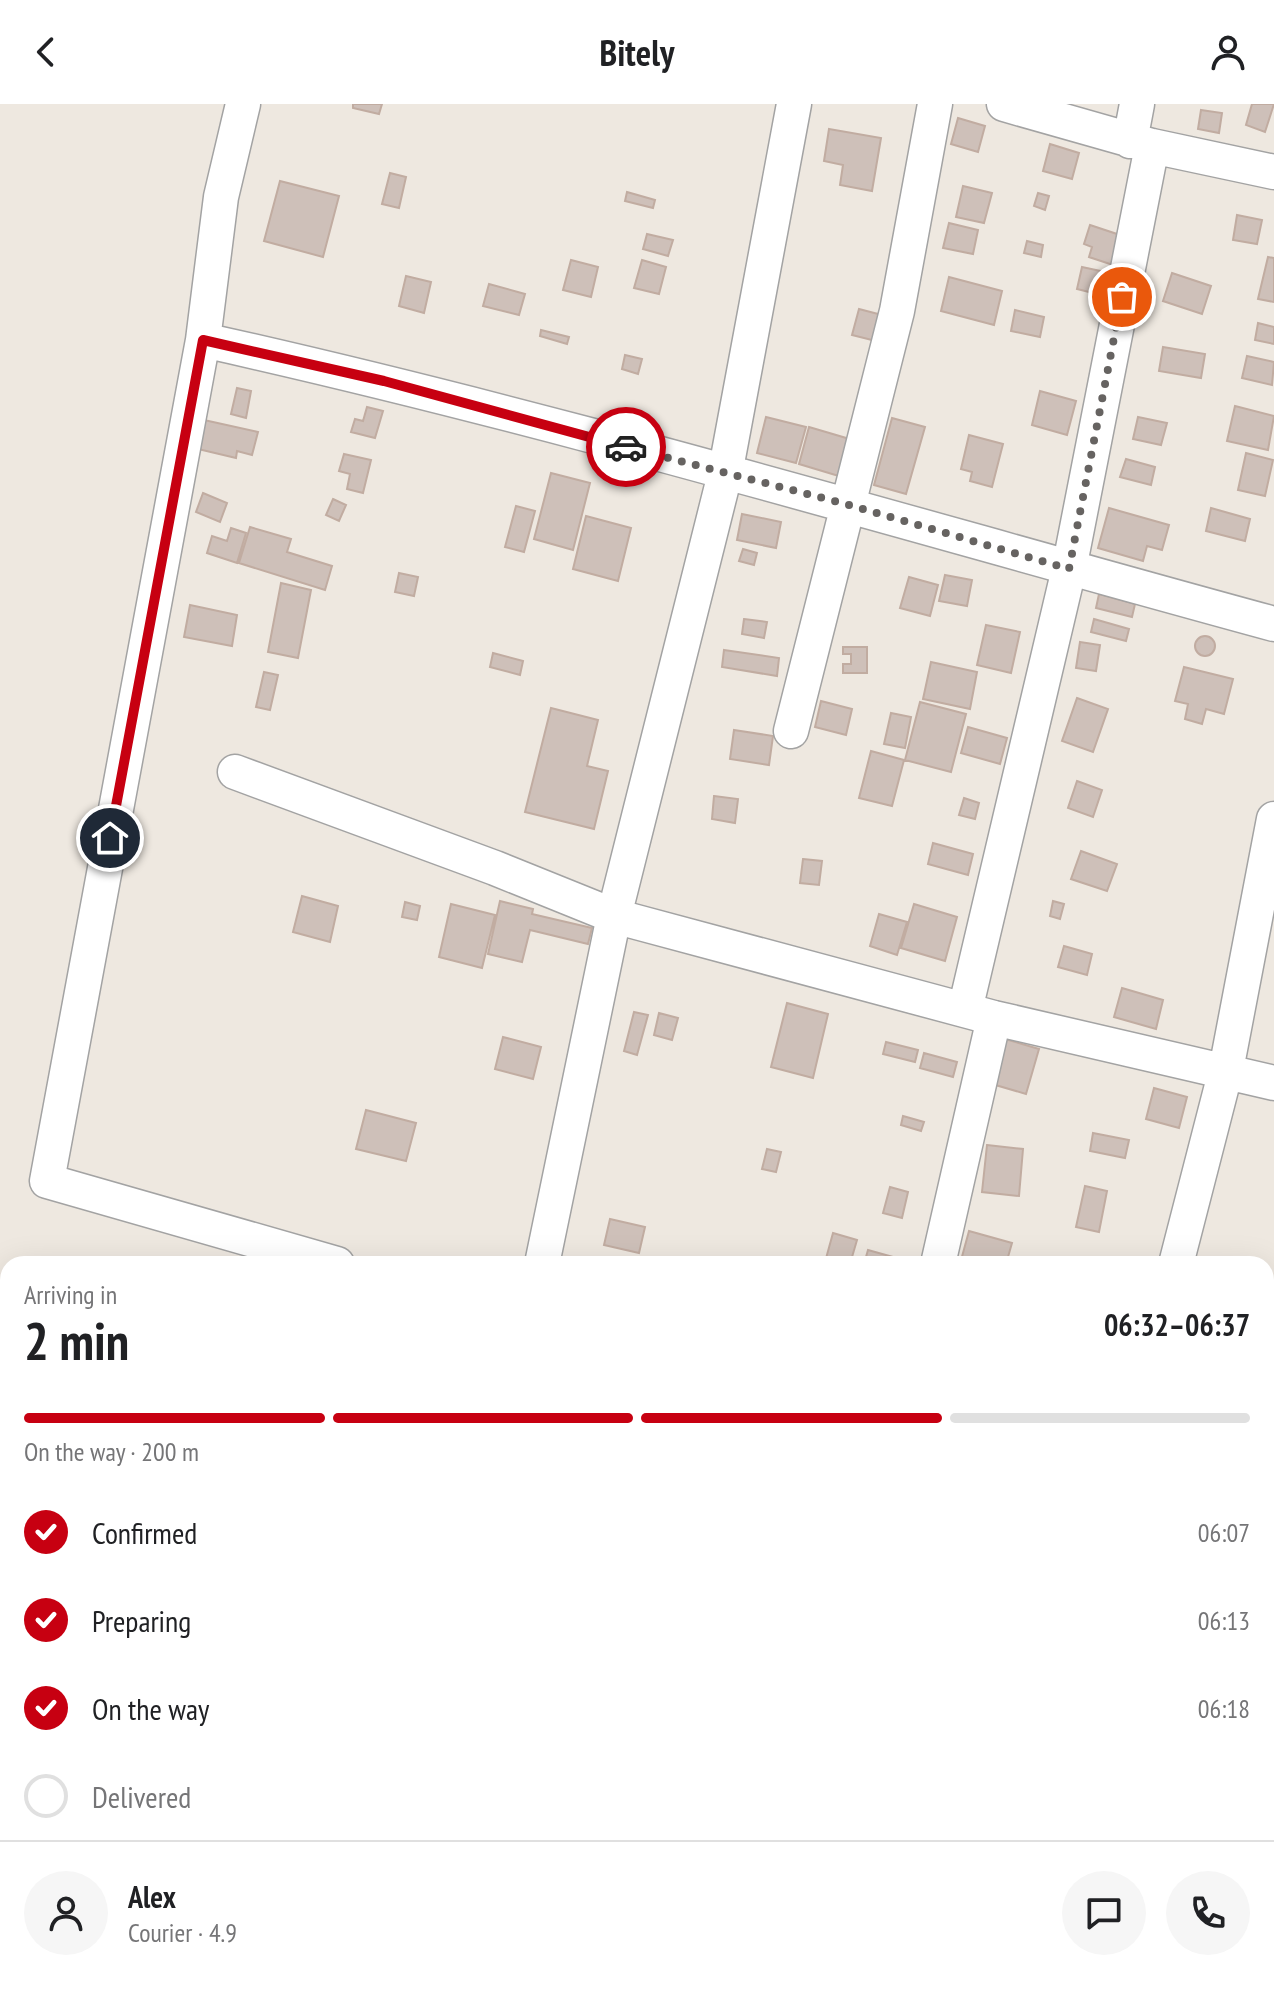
<!DOCTYPE html>
<html lang="en">
<head>
<meta charset="utf-8">
<style>
  :root { --surface:#fff; --page:#f6f6f6; --text:#202124; --muted:#757577; --line:#e0e0e0; --accent:#c70011 }
  body { margin:0; font-family:"PT Sans Narrow",sans-serif; background:var(--page); color:var(--text); height:100vh; display:flex; flex-direction:column; font-size:30px; white-space:nowrap }
  * { box-sizing:border-box; margin:0 }
  p { font-size:26px; color:var(--muted) }
  .icon { flex:none; width:44px; height:44px; fill:none; stroke:currentColor; stroke-width:2; stroke-linecap:round; stroke-linejoin:round }
  .map { position:relative; flex:1; overflow:hidden }
  .sheet { position:absolute; left:0px; top:1152px; width:1274px; height:746px; display:flex; flex-direction:column; background:var(--surface); border-radius:24px 24px 0 0; box-shadow:0 8px 32px #0002 }
  .sheet>* { flex:none }
  .pin { position:absolute; display:grid; place-items:center; width:68px; height:68px; color:#fff; margin:-34px; border:4px solid #fff; border-radius:50%; box-shadow:0 2px 8px #0007 }
  .courier { position:absolute; display:grid; place-items:center; width:80px; height:80px; margin:-40px; border:6px solid #c70011; border-radius:50%; background:#fff; color:#222; box-shadow:0 2px 10px #0007 }
  .summary em { font-style:normal; font-weight:800 }
  .summary div { display:flex; flex-direction:column-reverse }
  .summary { display:flex; align-items:center; justify-content:space-between; height:136px; padding:0 24px }
  h1 { font-size:52px; font-weight:800; line-height:60px }
  .bar { display:grid; grid-template-columns:repeat(4,1fr); gap:12px 8px; align-content:center; height:96px; padding:0 24px }
  .bar i { height:10px; border-radius:6px; background:var(--line) }
  .bar .selected { background:var(--accent) }
  .bar p { grid-column:span 4 }
  .line { display:flex; align-items:center; gap:20px; padding:0 24px; border-top:2px solid var(--line) }
  .line div { flex:1 }
  .round { display:grid; place-items:center; flex:none; width:84px; height:84px; border-radius:42px; background:var(--page) }
  ol { padding:0 24px; list-style:none }
  li { display:flex; align-items:center; gap:24px; height:88px }
  li p { margin-inline-start:auto }
  li .icon { padding:8px; border-radius:50%; background:var(--accent); color:#fff; stroke-width:4 }
  li:last-child { color:var(--muted) }
  li i { width:44px; height:44px; border:4px solid var(--line); border-radius:50% }
  header { display:flex; justify-content:space-between; align-items:center; height:104px; padding:0 24px; background:var(--surface); font-size:36px; font-weight:800 }
  .map>svg:first-child { display:block }
</style>
</head>
<body>
<header><svg class="icon" aria-label="back" viewBox="0 0 24 24"><path d="M15 5l-7 7 7 7"/></svg>Bitely<svg class="icon" aria-label="person" viewBox="0 0 24 24"><circle cx="12" cy="8" r="4"/><path d="M4 21q1-7 8-7t8 7"/></svg></header>
<div class="map">
<svg width="1274" height="1897" viewBox="0 0 1274 1897">
  <rect width="100%" height="100%" fill="#eee8e0"/>
  <!-- building -->
  <path fill="#cec0b9" stroke="#c1aca1" stroke-width="2" d="M353,0h29l-3,10 -26,-6z
    M1252,0h22l-9,28 -19,-7z
    M1201,6l21,3 -3,20 -21,-4z
    M958,14l27,8 -7,26 -27,-8z
    M829,25l52,9 -9,53 -32,-6 3,-20 -19,-4z
    M1050,40l29,9 -7,26 -29,-8z
    M390,69l16,4 -7,31 -17,-4z
    M280,77l59,15 -16,61 -59,-16z
    M963,82l29,7 -8,30 -28,-6z
    M627,88l28,8 -2,8 -28,-7z
    M1038,89l11,3 -4,14 -11,-4z
    M1237,111l25,5 -5,24 -24,-4z
    M949,119l29,7 -5,24 -30,-6z
    M1090,121l36,12 -10,29 -27,-9 3,-10 -8,-3z
    M647,130l26,6 -5,16 -25,-7z
    M1027,137l16,4 -2,12 -17,-4z
    M1268,153l6,1v44l-16,-3z
    M571,156l27,7 -7,30 -28,-7z
    M642,156l24,7 -7,27 -25,-6z
    M1082,163l28,6 -5,23 -28,-7z
    M1172,169l39,13 -9,28 -39,-13z
    M406,172l25,6 -7,31 -25,-7z
    M949,173l53,14 -8,34 -53,-14z
    M489,180l36,10 -6,21 -36,-9z
    M859,205l23,6 -6,26 -24,-6z
    M1015,206l29,7 -4,20 -29,-6z
    M1258,219l16,4v17l-19,-4z
    M541,226l28,7 -2,7 -27,-8z
    M1163,243l42,7 -4,24 -42,-7z
    M625,251l17,4 -4,15 -16,-5z
    M1247,252l27,6 -2,23 -30,-7z
    M237,284l14,3 -5,27 -15,-4z
    M1040,287l36,10 -9,34 -35,-10z
    M1235,302l39,10 -6,34 -41,-9z
    M367,303l16,4 -8,27 -24,-6 4,-13 8,2z
    M766,313l40,10 -10,36 -39,-10z
    M1138,313l29,6 -6,22 -28,-6z
    M892,314l33,9 -19,67 -32,-9z
    M204,316l54,12 -6,23 -15,-4 -1,7 -38,-9z
    M809,323l44,13 -11,37 -43,-13z
    M969,331l34,9 -11,43 -22,-6 2,-9 -11,-3z
    M1246,349l27,7 -8,36 -27,-6z
    M344,350l27,6 -8,33 -16,-4 3,-15 -11,-3z
    M1126,355l29,8 -4,18 -31,-8z
    M551,369l39,10 -17,67 -39,-11z
    M203,389l24,10 -7,19 -24,-10z
    M333,395l13,6 -7,16 -13,-6z
    M516,402l19,5 -11,41 -19,-5z
    M1109,404l60,17 -7,25 -15,-4 -4,15 -45,-13z
    M1211,404l39,11 -5,22 -39,-10z
    M742,410l39,8 -5,26 -39,-8z
    M586,412l45,12 -13,53 -45,-12z
    M250,423l41,12 -4,13 45,14 -7,24 -86,-27z
    M231,424l15,5 -9,30 -30,-10 5,-17 15,5z
    M743,445l14,4 -3,12 -15,-4z
    M399,469l19,4 -4,19 -19,-4z
    M945,471l27,5 -5,26 -28,-5z
    M909,473l29,8 -8,31 -30,-8z
    M281,479l30,7 -13,68 -30,-6z
    M1099,490l36,10 -3,13 -36,-9z
    M190,501l47,10 -5,31 -48,-9z
    M744,515l23,3 -3,16 -22,-4z
    M1094,515l35,10 -3,12 -35,-9z
    M986,521l34,7 -9,41 -34,-8z
    M1195 542a10 10 0 1 1 20 0a10 10 0 1 1-20 0Z
    M1080,538l20,3 -4,26 -20,-3z
    M843,543h24v26h-24v-9h8v-10h-8z
    M724,546l55,8 -2,18 -55,-9z
    M493,549l30,8 -3,14 -30,-8z
    M931,558l46,10 -7,37 -47,-10z
    M1184,563l49,12 -9,35 -18,-5 -4,15 -17,-5 3,-15 -13,-3z
    M264,568l14,3 -8,35 -14,-3z
    M1077,594l31,11 -15,43 -31,-11z
    M821,597l31,8 -6,26 -31,-8z
    M920,598l46,12 -15,58 -46,-12z
    M551,604l47,12 -11,46 21,5 -14,58 -69,-17z
    M891,609l20,4 -6,31 -21,-4z
    M968,623l39,11 -7,26 -39,-11z
    M734,626l39,6 -4,29 -39,-6z
    M871,647l33,9 -12,46 -33,-8z
    M1077,677l25,9 -9,27 -25,-9z
    M714,692l24,3 -3,24 -23,-4z
    M964,694l15,5 -4,16 -16,-4z
    M933,739l40,11 -5,21 -40,-11z
    M1081,747l36,13 -10,27 -36,-12z
    M803,755l19,2 -3,24 -19,-2z
    M302,792l36,10 -8,36 -37,-10z
    M500,797l33,8 -1,5 60,14 -4,16 -58,-14 -8,32 -34,-8z
    M1053,797l11,3 -4,15 -10,-3z
    M405,798l15,4 -3,14 -15,-3z
    M451,800l44,11 -13,53 -43,-11z
    M914,800l43,13 -12,44 -44,-13z
    M879,810l28,8 -10,33 -27,-9z
    M1064,842l28,8 -5,21 -29,-8z
    M1122,884l41,12 -7,29 -42,-12z
    M787,899l41,11 -15,64 -42,-11z
    M634,908l14,3 -11,40 -13,-4z
    M659,909l19,5 -6,22 -18,-5z
    M503,933l38,10 -8,32 -38,-10z
    M1005,935l34,10 -13,45 -34,-10z
    M886,938l32,8 -3,12 -32,-8z
    M924,949l33,9 -4,15 -33,-9z
    M1154,984l33,9 -8,31 -33,-9z
    M366,1006l50,13 -10,38 -50,-12z
    M903,1012l21,6 -3,9 -20,-6z
    M1093,1029l36,7 -4,18 -35,-7z
    M987,1041l36,4 -4,47 -37,-4z
    M767,1045l14,3 -5,20 -14,-3z
    M1085,1082l22,5 -8,41 -23,-5z
    M890,1083l18,5 -6,26 -19,-5z
    M610,1115l35,8 -6,26 -35,-8z
    M969,1127l43,12 -6,21h-46z
    M833,1129l24,7 -7,24 -25,-2z
    M868,1146l50,14h-54z
    M1272,1216l2,1v36l-8,-3v-15z"/>
  <g fill="none" stroke-linecap="round" stroke-linejoin="round">
    <!-- minor casing -->
    <g stroke="#a3a3a3" stroke-width="37">
      <path id="minor" d="M243,0l-22,93 -18,143 -156,841 290,83
        M1004,0l148,42 122,26
        M1130,37l7,-37
        M203,236c360,80 714,187 1071,284
        M791,627l106,-420 38,-207
        M235,668l260,96 119,48 380,102 280,65
        M965,906l104,-441 83,-423
        M542,1160l72,-348 111,-442 69,-370
        M938,1160l56,-246
        M1176,1160l50,-194 48,-251
        M1266,1406l8,3
        M384,1897l1,-7"/>
    </g>
    <!-- minor -->
    <use href="#minor" stroke="#fff" stroke-width="34"/>
  </g>
  <g fill="none" stroke-linecap="round" stroke-linejoin="round">
    <!-- done -->
    <path stroke="#666361" stroke-width="8" stroke-dasharray="0 14.4" d="M626,343l220,57 223,65 53,-272"/>
    <!-- route -->
    <path stroke="#c70011" stroke-width="10" d="M110,734l93,-498 181,41 242,66"/>
  </g>
</svg>
<div class="pin" style="left:1122px;top:193px;background:#ea580c"><svg class="icon" aria-label="bag" viewBox="0 0 24 24"><path d="M5 8h14l-1 12H6zM9 8a3 3 0 0 1 6 0"/></svg></div>
<div class="pin" style="left:110px;top:734px;background:#1f2937"><svg class="icon" aria-label="home" viewBox="0 0 24 24"><path d="M3 11l9-7 9 7M6 9v11h12V9"/></svg></div>
<div class="courier" style="left:626px;top:343px"><svg class="icon" aria-label="car" viewBox="0 0 24 24"><path d="M5 17H2v-5l4-1 3-4h7l3 4 3 1v5h-3M9 17h6M6 11h13"/><circle cx="7" cy="17" r="2"/><circle cx="17" cy="17" r="2"/></svg></div>
<section class="sheet">
<div class="summary"><div><h1>2 min</h1><p>Arriving in</p></div><em>06:32–06:37</em></div>
<div class="bar"><i class="selected"></i><i class="selected"></i><i class="selected"></i><i></i><p>On the way · 200 m</p></div>
<ol>
<li><svg class="icon" aria-label="check" viewBox="0 0 24 24"><path d="M5 12l5 5 9-10"/></svg>Confirmed<p>06:07</p></li>
<li><svg class="icon" aria-label="check" viewBox="0 0 24 24"><path d="M5 12l5 5 9-10"/></svg>Preparing<p>06:13</p></li>
<li><svg class="icon" aria-label="check" viewBox="0 0 24 24"><path d="M5 12l5 5 9-10"/></svg>On the way<p>06:18</p></li>
<li><i></i>Delivered</li>
</ol>
<div class="line" style="height:144px"><a class="round"><svg class="icon" aria-label="person" viewBox="0 0 24 24"><circle cx="12" cy="8" r="4"/><path d="M4 21q1-7 8-7t8 7"/></svg></a><div><b>Alex</b><p>Courier · 4.9</p></div><a class="round"><svg class="icon" aria-label="chat" viewBox="0 0 24 24"><path d="M4 5h16v11H9l-5 4z"/></svg></a><a class="round"><svg class="icon" aria-label="phone" viewBox="0 0 24 24"><path d="M5 4h4l2 5-3 2q2 4 5 5l2-3 5 2v4C11 20 4 13 5 4z"/></svg></a></div>
</section>
</div>
</body>
</html>
